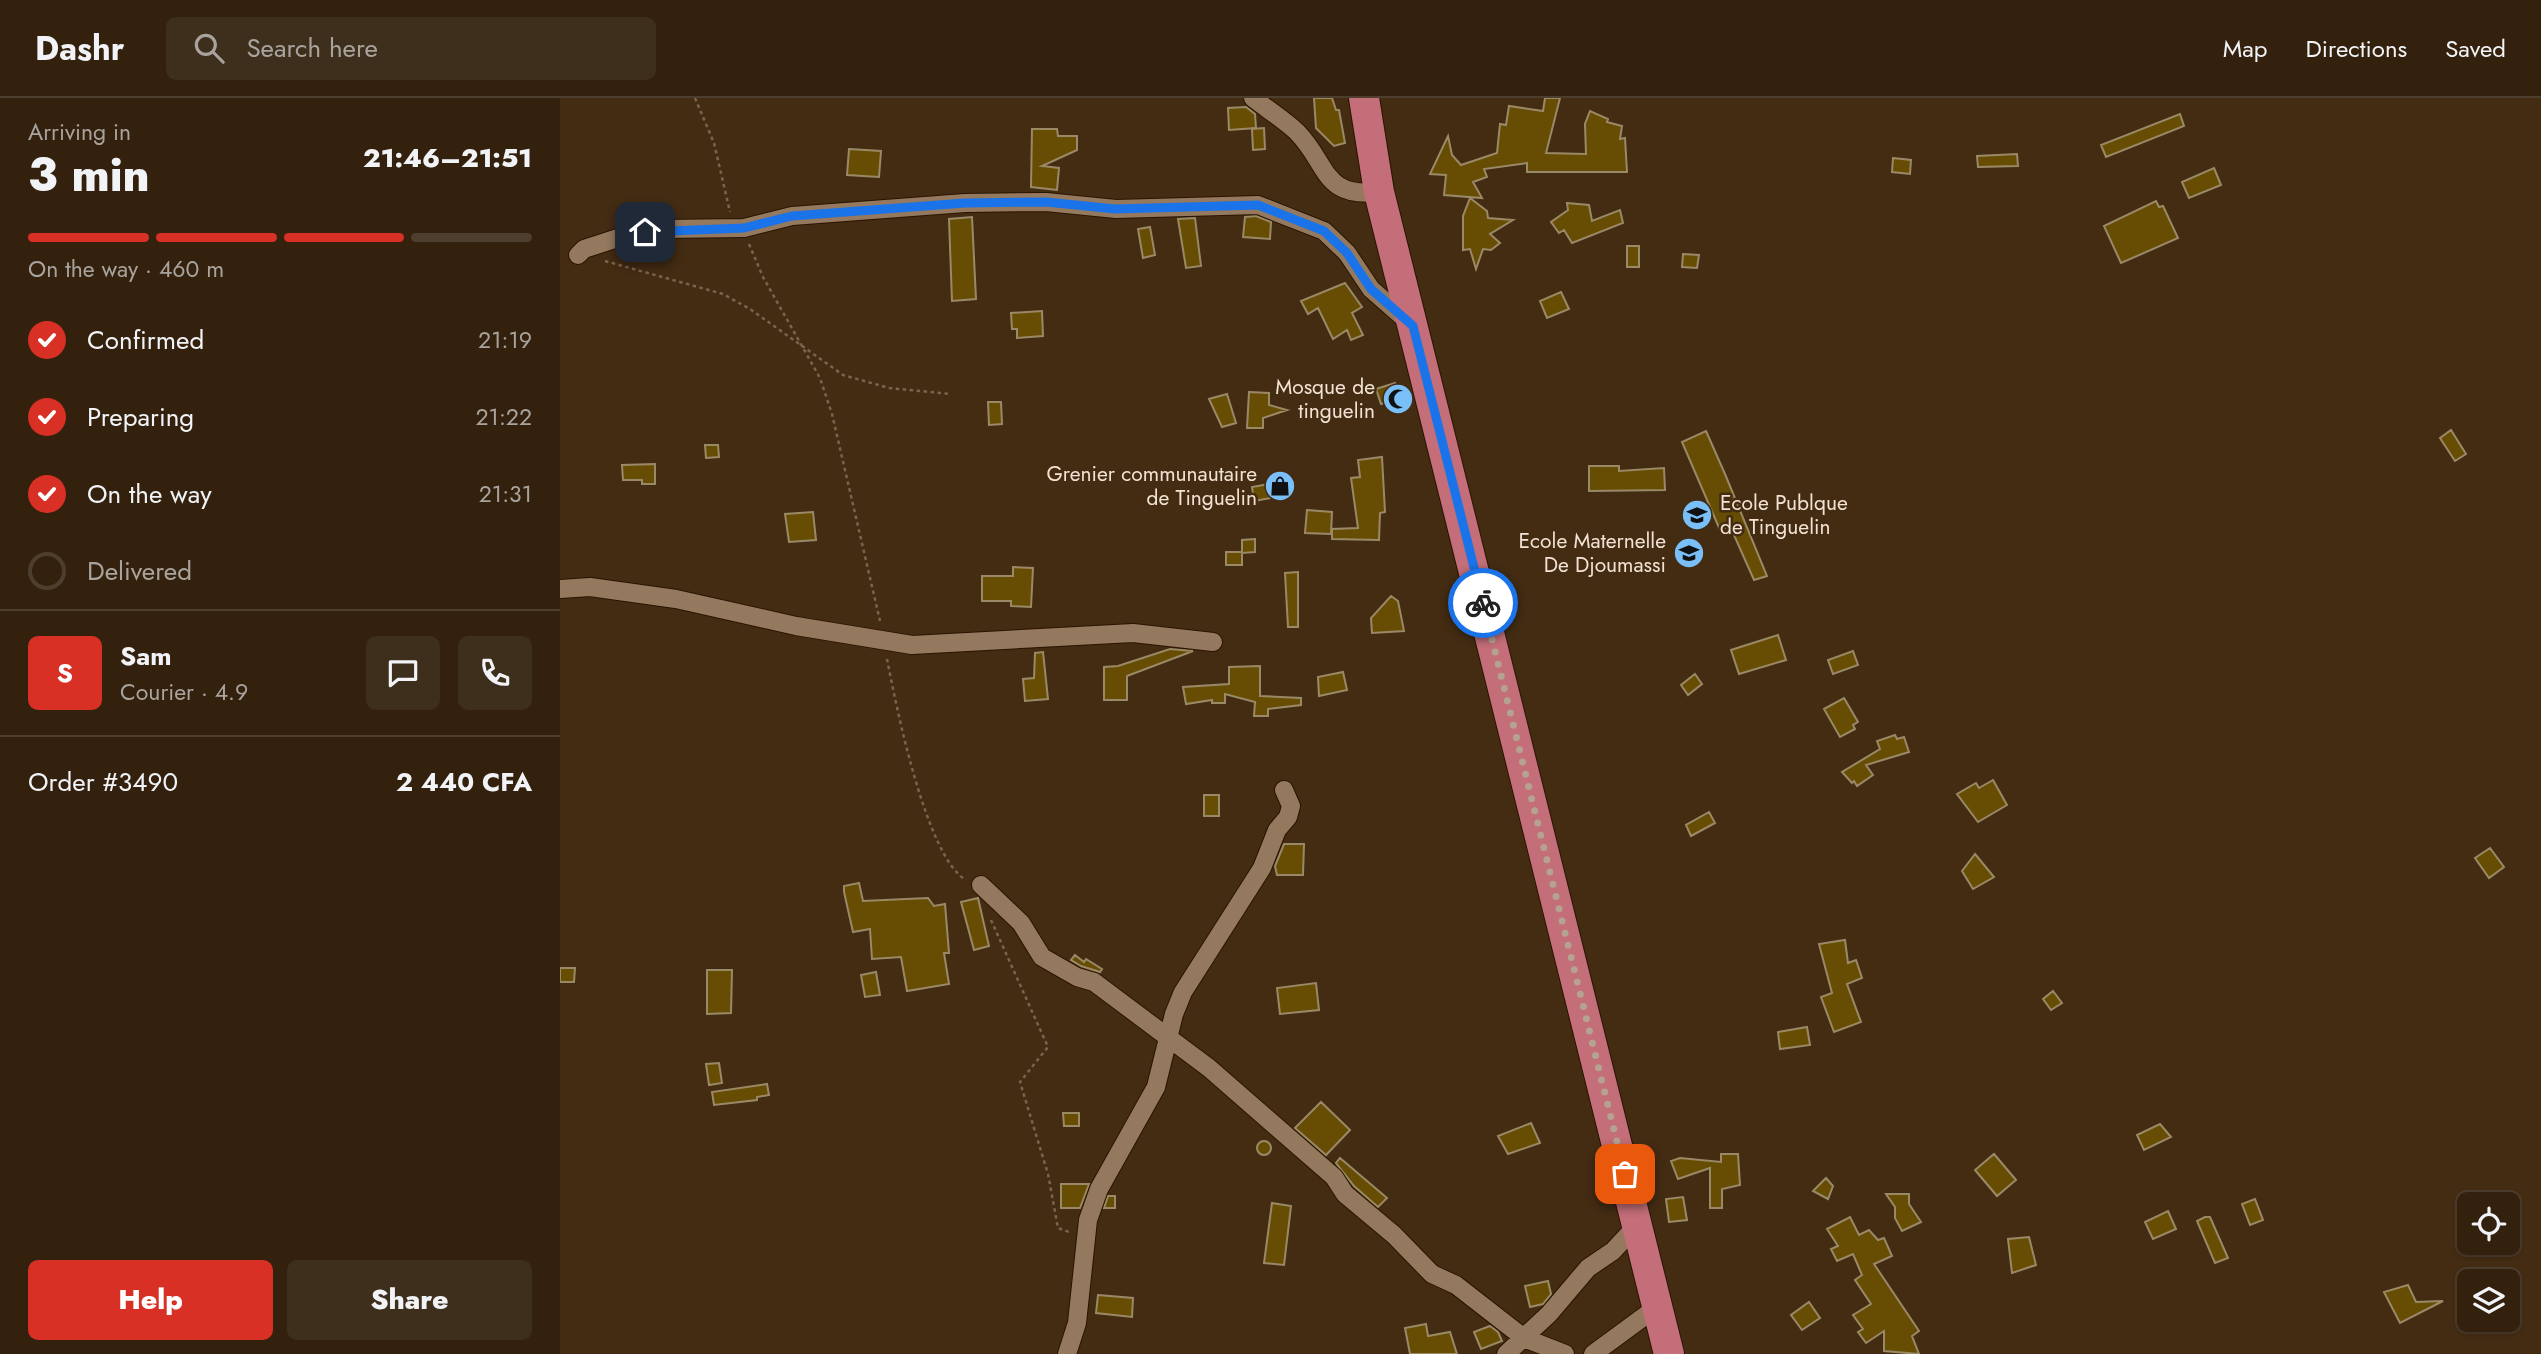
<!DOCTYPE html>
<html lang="en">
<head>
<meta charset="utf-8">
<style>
  :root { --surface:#33210e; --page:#3e2e1c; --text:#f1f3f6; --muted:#a9a39e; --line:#4e3e2e; --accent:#d93025 }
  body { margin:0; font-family:Jost,sans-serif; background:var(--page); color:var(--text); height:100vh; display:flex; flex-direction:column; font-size:26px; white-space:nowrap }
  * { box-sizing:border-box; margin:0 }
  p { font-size:23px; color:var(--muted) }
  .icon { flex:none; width:38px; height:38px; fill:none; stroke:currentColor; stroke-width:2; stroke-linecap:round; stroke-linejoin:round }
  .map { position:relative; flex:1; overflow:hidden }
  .side { display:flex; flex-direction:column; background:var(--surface); width:560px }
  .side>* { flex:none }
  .fabs { position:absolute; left:1897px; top:1094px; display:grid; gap:14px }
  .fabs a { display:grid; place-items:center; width:63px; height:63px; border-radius:10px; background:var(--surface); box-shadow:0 2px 5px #0004,0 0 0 2px var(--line); font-size:35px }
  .pin { position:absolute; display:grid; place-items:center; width:60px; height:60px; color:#fff; margin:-30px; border-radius:14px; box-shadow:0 4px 10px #0006 }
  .courier { position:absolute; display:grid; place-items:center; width:70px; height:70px; margin:-35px; border:5px solid #1a73e8; border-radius:50%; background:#fff; color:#222; box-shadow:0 2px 9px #0007 }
  .headline em { font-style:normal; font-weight:800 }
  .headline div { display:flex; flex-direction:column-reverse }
  .headline { display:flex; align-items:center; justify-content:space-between; height:119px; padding:0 28px }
  h1 { font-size:46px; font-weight:800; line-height:52px }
  .bar { display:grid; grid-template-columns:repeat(4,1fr); gap:10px 7px; align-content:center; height:84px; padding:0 28px }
  .bar i { height:9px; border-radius:5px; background:var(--line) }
  .bar .selected { background:var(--accent) }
  .bar p { grid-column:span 4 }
  .line { display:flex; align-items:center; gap:18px; padding:0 28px; border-top:2px solid var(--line) }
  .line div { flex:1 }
  .round { display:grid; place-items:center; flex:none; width:74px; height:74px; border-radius:10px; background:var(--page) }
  ol { padding:0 28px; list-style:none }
  li { display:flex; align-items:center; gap:21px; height:77px }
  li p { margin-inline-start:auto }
  li .icon { padding:7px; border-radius:50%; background:var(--accent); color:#fff; stroke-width:4 }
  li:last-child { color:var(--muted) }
  li i { width:38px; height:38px; border:4px solid var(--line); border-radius:50% }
  .button { display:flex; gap:14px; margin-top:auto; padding:14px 28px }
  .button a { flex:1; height:80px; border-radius:10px; background:var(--accent); color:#fff; font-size:28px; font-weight:800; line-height:80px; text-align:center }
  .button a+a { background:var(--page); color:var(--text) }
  header { display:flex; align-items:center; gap:42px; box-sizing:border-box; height:98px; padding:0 35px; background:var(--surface); border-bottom:2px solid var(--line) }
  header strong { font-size:33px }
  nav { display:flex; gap:38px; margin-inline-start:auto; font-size:24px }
  .search { width:490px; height:63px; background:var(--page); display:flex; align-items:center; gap:18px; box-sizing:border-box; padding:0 24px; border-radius:10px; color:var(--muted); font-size:26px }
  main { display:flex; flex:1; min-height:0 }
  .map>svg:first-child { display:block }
</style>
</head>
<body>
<header>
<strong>Dashr</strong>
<div class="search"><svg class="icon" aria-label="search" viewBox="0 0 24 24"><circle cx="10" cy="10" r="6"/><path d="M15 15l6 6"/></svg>Search here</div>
<nav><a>Map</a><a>Directions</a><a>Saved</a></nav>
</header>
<main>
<section class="side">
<div class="headline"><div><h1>3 min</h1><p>Arriving in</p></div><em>21:46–21:51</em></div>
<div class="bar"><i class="selected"></i><i class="selected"></i><i class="selected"></i><i></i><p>On the way · 460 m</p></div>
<ol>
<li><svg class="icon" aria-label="check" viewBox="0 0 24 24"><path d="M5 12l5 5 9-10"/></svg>Confirmed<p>21:19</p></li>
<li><svg class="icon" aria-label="check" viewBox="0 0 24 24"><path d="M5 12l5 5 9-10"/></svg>Preparing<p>21:22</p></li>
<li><svg class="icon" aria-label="check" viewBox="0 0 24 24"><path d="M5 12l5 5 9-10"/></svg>On the way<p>21:31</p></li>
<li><i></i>Delivered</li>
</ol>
<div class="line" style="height:126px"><b class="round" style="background:var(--accent);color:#fff">S</b><div><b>Sam</b><p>Courier · 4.9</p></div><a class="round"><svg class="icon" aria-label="chat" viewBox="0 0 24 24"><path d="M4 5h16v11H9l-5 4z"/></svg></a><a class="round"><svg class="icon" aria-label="phone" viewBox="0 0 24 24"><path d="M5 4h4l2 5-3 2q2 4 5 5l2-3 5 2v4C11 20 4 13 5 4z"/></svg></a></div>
<div class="line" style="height:91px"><div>Order #3490</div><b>2 440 CFA</b></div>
<div class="button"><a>Help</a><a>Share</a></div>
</section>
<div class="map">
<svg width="1981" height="1256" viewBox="0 0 1981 1256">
  <rect width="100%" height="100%" fill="#442c13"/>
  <!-- building -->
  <path fill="#674c03" stroke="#9a8966" stroke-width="2" d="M754,0h18l4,12h3l6,33 -11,3 -18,-18z
    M985,0h15l-14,55 40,1 -1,-30 5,-13 18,8 -1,3 15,4 -2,13 5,-1 2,34h-100v-9l-43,6 3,8 -14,5 9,16 -38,-3 2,-20 -16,-1 18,-38 4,19 9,10 36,-12 3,-29 6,1 3,-19 34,5z
    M686,9l9,7 1,14 -27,2 -1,-22z
    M1620,16l4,12 -78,31 -5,-12z
    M704,30l1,21 -12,1 -1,-21z
    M472,31h25l1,7h19v14l-35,16 17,2 -2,22 -26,-3z
    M289,51l32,2 -2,26 -32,-2z
    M1457,56l1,12 -40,1 -1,-11z
    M1333,60l18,2 -1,14 -18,-2z
    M1654,70l7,17 -32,13 -7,-16z
    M910,100l17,13 1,7 25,2 -23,14 10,9 -9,7 -8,-1 -7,20 -6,-20 -7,1v-34z
    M1596,103l3,6 4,-1 15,32 -57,25 -17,-37z
    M1007,105l22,2 3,16 28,-11 3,13 -51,20 -8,-13 -5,3 -8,-11 17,-12z
    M696,118l15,6 -1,17 -27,-2 2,-20z
    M412,119l4,82 -24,2 -3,-82z
    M635,120l6,48 -15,2 -8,-49z
    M590,129l5,28 -12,3 -5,-29z
    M1067,148h12v21h-12z
    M1123,156l16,1 -2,13 -15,-1z
    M785,185l17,24 -10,6 11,22 -12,5 -4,-10 -14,9 -15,-31 -10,6 -7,-13z
    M1001,194l8,17 -22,9 -7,-17z
    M482,213l1,25 -26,2v-9h-5l-1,-16z
    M835,285l5,15 -19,6 -5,-15z
    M689,294l20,1v12l18,5 -24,8v10h-16z
    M667,296l9,29 -14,4 -13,-28z
    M428,304h13l1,22 -13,1z
    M1891,332l15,24 -11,7 -15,-23z
    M1146,333l19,43 42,102 -13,4 -24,-54 -10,4 -38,-88z
    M145,347h13l1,12 -13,1z
    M822,359l3,55 -5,1 -1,27 -47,-1v-10l26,-1 -7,-50 9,-1 -2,-17z
    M95,366v20h-13v-4h-19l-1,-15z
    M1029,368h30v5l45,-3 1,22 -76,1z
    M709,386l2,14 -17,3 -2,-14z
    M747,412l25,2 -1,22 -26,-1z
    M253,414l3,28 -27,2 -4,-28z
    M695,441v13l-13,1v-13z
    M666,454h16v13h-16z
    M453,469l20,1 -2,39 -20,-1v-5h-29v-25h31z
    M738,474v55h-10l-3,-54z
    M831,498l7,5 6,30 -32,2 -1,-15z
    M1218,537l8,25 -47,14 -8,-24z
    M610,551l23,2 -66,25v24h-23v-33l14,-1z
    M1293,553l5,14 -25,9 -5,-14z
    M483,554l5,47 -23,2 -2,-22 11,-1 1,-25z
    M700,568v30l41,2v7l-33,4v7h-14l1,-14 -30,-8v9h-13v-3l-26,4 -3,-17 46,-3v-17z
    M783,574l4,18 -28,6 -1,-19z
    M1135,576l7,10 -14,11 -7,-10z
    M1284,600l14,24 -5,3 2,4 -15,8 -16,-28z
    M1335,637l2,4 7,-2 5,15 -43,13 7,10 -16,11 -3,-5 -2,2 -10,-11 38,-23 -3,-8z
    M1433,682l14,25 -29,17 -21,-28 19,-11 3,5z
    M644,697h15v21h-15z
    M1149,714l6,11 -24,13 -5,-11z
    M724,746h20l-1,31h-26l-2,-9z
    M1930,750l14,19 -15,11 -14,-20z
    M1415,756l19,23 -21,12 -11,-18z
    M299,785l4,18 65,-3 6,8 11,-2 4,49h-5l5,31 -42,7 -6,-34 -29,2 -2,-30 -17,3 -9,-40v-6z
    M418,800l11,48 -15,4 -13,-48z
    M1285,842l3,23 8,-3 6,18 -15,6 14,38 -27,10 -13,-35 11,-4 -13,-49z
    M515,857l9,7 2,-3 16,10 -2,3 -19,-6 -10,-6z
    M0,870h15l-1,14h-14z
    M147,872h25l-1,43 -24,1z
    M316,874l4,23 -15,2 -4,-22z
    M756,885l3,27 -39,4 -3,-26z
    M1493,893l9,12 -11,7 -8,-11z
    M1247,929l3,18 -30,4 -2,-17z
    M159,965l3,20 -13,2 -3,-21z
    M207,986l2,11 -12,2v3l-43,5 -2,-13z
    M761,1004l29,28 -24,25 -31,-27z
    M503,1015h16v13h-15z
    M971,1025l9,20 -32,11 -10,-18z
    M1600,1026l11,13 -27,13 -7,-15z
    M697 1050a7 7 0 1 1 14 0a7 7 0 1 1-14 0Z
    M1161,1056h17l2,31 -18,4v19h-12v-40l-32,11 -7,-18 9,-3 41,4z
    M1434,1056l22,26 -19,16 -22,-26z
    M780,1060l47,40 -9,9 -24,-21 -18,-23z
    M1266,1080l7,8 -5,13 -15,-8z
    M501,1086h28l-9,24h-19z
    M1326,1096h23v10l12,18 -19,9 -7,-13v-11z
    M548,1098h7v12h-11z
    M1123,1099l4,23 -18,2 -3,-23z
    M1695,1101l8,21 -13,5 -8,-21z
    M712,1105l19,3 -7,59 -20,-2z
    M1608,1113l8,18 -23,10 -8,-17z
    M1290,1119l9,18 10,-5 9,10 6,-2 8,18 -18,8 45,67 -7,5 7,18 -35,-3v-20l-18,12 -8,-11 5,-3 -10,-14 18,-11 -16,-24 7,-5 -9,-21 -16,7 -6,-12 7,-3 -11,-17z
    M1645,1119h5l18,41 -13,5 -18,-42z
    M1469,1139l7,28 -24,8 -4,-34z
    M988,1183l3,13 -8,10 -13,3 -5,-21z
    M1848,1187l8,17 27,-1 -43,22 -16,-31z
    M538,1197l35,3 -1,19 -36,-4z
    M1249,1204l11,16 -18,12 -11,-15z
    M866,1226l2,12 22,-4 7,22h-47l-5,-26z
    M930,1228l8,6 4,9 -21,8 -7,-17z"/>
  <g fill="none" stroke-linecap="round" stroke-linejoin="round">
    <!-- street casing -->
    <g stroke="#2a1400" stroke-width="20">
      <path id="street" d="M693,0c14,11 31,22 44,34 32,33 25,66 82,60
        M18,157l6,-6 43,-14 35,-6 82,-1 48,-12 173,-13 81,-1 70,7 142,-4 66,26 23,22 24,36 41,36
        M0,491l30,-2 86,12 120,27 116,19 221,-12 80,9
        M421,787l40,38 21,34 35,20 17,5 115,86 125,109 11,17 49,41 38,39 24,11 68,53 41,16
        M507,1256l10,-31 11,-103 11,-31 57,-102 18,-73 9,-22 79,-124 15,-38 11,-13 3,-11 -7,-16
        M946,1256l43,-40 39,-46 25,-17 24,-26
        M1033,1256l64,-47"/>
    </g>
    <!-- primary casing -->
    <g stroke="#2a1400" stroke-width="32">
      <path id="primary" d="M804,0l15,94 290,1162"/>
    </g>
    <!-- path -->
    <path stroke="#79644e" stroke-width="2.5" stroke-dasharray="3.5 3.5" stroke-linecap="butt" d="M135,0l19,45 16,69
      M189,146l14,33 57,101 12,36 48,207
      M45,163l118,33 27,15 93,66 46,13 62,6
      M327,561c9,46 39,198 79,221
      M431,822l57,127 -28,35 28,92 10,54 11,4"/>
    <!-- street -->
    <use href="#street" stroke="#95795e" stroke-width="18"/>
    <!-- primary -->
    <use href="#primary" stroke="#c36e78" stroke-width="30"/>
  </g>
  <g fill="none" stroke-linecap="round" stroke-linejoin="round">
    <!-- done -->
    <path stroke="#b5a290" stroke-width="7" stroke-dasharray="0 12.6" d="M923,505l142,571"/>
    <!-- route -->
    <path stroke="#1a73e8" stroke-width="9" d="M85,134l99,-4 48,-12 173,-13 81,-1 69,7 143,-4 66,26 23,22 24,36 42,37 70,277"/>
  </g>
  <!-- icons -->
  <defs>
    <g id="mosque-disc" transform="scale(1.575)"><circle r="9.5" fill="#79bff8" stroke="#442c13"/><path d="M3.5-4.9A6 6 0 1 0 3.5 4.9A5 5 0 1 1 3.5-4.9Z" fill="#111"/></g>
    <g id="shop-disc" transform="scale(1.575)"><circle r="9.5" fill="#79bff8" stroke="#442c13"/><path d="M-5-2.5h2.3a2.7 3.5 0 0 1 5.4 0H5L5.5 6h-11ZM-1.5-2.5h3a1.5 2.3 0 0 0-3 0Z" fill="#111"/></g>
    <g id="school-disc" transform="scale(1.575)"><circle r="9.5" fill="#79bff8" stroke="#442c13"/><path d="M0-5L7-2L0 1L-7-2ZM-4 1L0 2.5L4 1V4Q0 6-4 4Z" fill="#111"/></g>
  </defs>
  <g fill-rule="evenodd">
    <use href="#mosque-disc" x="838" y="301"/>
    <use href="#shop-disc" x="720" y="388"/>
    <use href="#school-disc" x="1137" y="417"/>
    <use href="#school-disc" x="1129" y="455"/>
  </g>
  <g text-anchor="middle" stroke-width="5" stroke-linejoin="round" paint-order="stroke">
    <!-- poi labels -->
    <g font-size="21" fill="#f2e2d4" stroke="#442c13" text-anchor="end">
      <text x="815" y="296">Mosque de<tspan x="815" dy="24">tinguelin</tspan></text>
      <text x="697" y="383">Grenier communautaire<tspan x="697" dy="24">de Tinguelin</tspan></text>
      <text x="1160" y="412" text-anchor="start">Ecole Publque<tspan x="1160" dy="24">de Tinguelin</tspan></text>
      <text x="1106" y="450">Ecole Maternelle<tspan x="1106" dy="24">De Djoumassi</tspan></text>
    </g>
  </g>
</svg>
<div class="fabs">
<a><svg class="icon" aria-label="locate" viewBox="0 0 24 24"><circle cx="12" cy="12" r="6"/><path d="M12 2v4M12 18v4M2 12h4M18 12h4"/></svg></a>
<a><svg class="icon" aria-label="layers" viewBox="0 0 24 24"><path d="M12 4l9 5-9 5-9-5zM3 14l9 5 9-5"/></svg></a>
</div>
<div class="pin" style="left:1065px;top:1076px;background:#ea580c"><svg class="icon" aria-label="bag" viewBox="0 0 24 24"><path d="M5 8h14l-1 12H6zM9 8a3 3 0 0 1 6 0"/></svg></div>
<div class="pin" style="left:85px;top:134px;background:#1f2937"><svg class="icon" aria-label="home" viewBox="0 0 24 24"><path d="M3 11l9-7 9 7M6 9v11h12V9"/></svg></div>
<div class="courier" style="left:923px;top:505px"><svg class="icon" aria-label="bike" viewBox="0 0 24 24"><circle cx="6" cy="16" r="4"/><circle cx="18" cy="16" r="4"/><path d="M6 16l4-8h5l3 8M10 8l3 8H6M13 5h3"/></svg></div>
</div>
</main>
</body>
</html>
